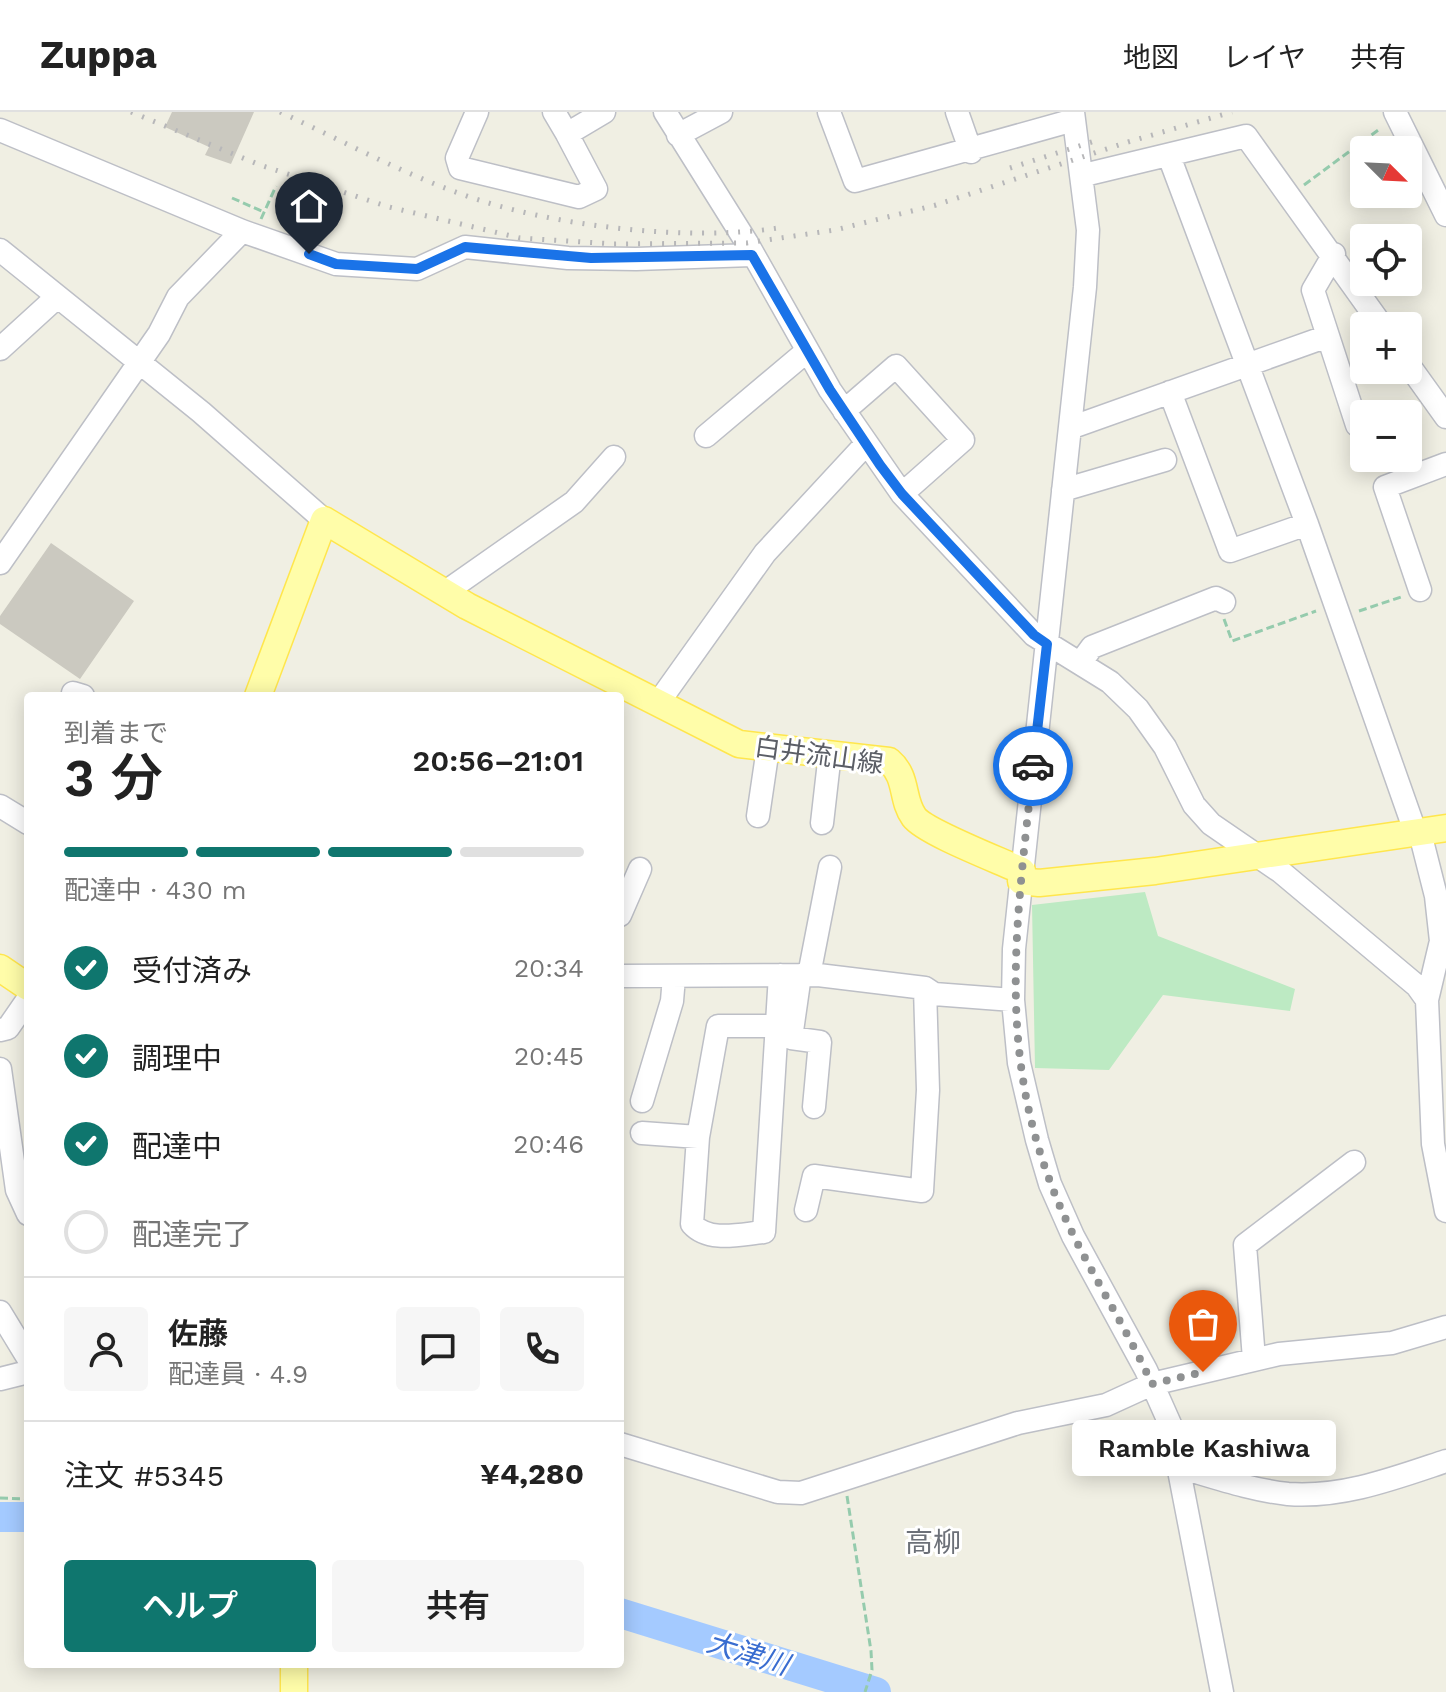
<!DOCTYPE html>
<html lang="ja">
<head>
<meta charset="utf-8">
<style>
  :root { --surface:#fff; --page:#f6f6f6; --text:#222; --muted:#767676; --line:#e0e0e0; --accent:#0f766e }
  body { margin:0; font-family:"Work Sans","Noto Sans JP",sans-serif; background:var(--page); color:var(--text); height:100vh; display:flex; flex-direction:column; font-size:30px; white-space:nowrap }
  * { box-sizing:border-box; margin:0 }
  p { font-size:26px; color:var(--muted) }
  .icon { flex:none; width:44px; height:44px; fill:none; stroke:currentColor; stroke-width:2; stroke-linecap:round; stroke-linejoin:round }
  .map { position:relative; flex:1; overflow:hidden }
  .details { position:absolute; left:24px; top:580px; width:600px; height:976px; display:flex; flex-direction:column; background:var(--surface); border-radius:8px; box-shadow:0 4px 20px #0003 }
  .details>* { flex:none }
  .needle { width:52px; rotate:114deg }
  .fabs { position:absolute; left:1350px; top:24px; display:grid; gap:16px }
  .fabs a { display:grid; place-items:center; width:72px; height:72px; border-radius:8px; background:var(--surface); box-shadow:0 4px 20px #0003; font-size:40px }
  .pin { position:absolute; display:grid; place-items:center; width:68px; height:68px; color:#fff; margin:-82px -34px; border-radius:50% 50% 50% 0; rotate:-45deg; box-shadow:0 0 8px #0007 }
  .pin .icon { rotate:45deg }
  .courier { position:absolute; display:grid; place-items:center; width:80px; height:80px; margin:-40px; border:6px solid #1a73e8; border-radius:50%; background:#fff; color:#222; box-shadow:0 2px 10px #0007 }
  .bubble { position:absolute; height:56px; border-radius:8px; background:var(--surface); box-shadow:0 4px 20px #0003; font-size:26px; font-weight:600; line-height:56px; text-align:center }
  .overview em { font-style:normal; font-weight:600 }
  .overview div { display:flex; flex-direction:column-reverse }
  .overview { display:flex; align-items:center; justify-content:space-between; height:136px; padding:0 40px }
  h1 { font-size:52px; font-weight:600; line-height:60px }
  .bar { display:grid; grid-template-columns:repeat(4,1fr); gap:12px 8px; align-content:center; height:96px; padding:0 40px }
  .bar i { height:10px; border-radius:6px; background:var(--line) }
  .bar .active { background:var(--accent) }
  .bar p { grid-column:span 4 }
  .line { display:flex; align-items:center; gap:20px; padding:0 40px; border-top:2px solid var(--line) }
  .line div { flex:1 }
  .round { display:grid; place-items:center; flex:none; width:84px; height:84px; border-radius:8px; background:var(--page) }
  ol { padding:0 40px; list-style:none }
  li { display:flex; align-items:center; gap:24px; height:88px }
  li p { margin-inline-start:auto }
  li .icon { padding:8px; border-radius:50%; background:var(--accent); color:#fff; stroke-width:4 }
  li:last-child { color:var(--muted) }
  li i { width:44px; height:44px; border:4px solid var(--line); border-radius:50% }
  .button { display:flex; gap:16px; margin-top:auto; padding:16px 40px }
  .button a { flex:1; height:92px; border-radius:8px; background:var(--accent); color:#fff; font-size:32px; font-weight:600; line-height:92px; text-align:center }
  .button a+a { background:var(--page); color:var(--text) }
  header { display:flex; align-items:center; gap:48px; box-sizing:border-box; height:112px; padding:0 40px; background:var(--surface); border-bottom:2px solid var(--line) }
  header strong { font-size:38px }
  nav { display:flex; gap:44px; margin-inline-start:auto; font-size:28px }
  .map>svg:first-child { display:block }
</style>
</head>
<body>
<header>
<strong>Zuppa</strong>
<nav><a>地図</a><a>レイヤ</a><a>共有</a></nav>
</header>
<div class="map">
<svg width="1446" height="1580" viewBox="0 0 1446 1580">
  <rect width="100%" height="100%" fill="#f0efe3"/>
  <!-- green -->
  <path fill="#bdeac3" d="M1145,780l13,44 137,53 -5,22 -127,-16 -54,75 -74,-2 -3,-163z"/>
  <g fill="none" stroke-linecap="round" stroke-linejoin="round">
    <!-- river -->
    <path stroke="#a4caff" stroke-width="30" d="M0,1405h28
      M620,1501l256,79"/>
  </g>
  <!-- building -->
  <path fill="#cbc9c0" d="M172,0h82l-23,52 -26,-9 4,-8 -44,-20z
    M51,431l83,58 -54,78 -80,-55v-8z"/>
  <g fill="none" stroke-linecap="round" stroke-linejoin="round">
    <!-- minor casing -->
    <g stroke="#bdbfc6" stroke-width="25">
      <path id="minor" d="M477,0l-20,46 3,10 119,29 17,-8 -29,-55
        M554,0l13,22 37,-22
        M665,0l82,131 83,147 72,104 132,141 76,47 28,27 27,38 29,58 17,19 70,48 136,114 10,14 6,144 13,67
        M829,0l26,69 219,-61
        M957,0l14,40
        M1073,0l15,118 -3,57 -71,662 -1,51 6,63 18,77 13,44 23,52 73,134 24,54 52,268
        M1395,0l51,103
        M0,18l242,101 94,33 81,5 48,-22 103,11 68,1 116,-4
        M678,23l43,-23
        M1169,44l138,368 109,310
        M1084,63l162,-39 136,190
        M0,138l201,162 123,108
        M1334,142l-21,36 44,135
        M0,237l57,-52
        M1408,252l38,53
        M1170,280l60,159 77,-27
        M844,299l52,-45 67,74 -61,54
        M1070,316l258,-92
        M706,324l101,-85
        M1063,378l102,-30
        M0,451l159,-229 19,-37 64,-66
        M1420,478l-35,-103 61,-23
        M444,481l130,-91 40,-45
        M1081,550l11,-15 124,-49 8,4
        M73,581l10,3
        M658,591l107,-150 100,-108
        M0,694l28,17
        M758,704l10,-68
        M822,711l8,-70
        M1420,721l16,63 5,45 -14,59
        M620,803l20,-46
        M800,863l-9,63 29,4 -6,65
        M809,863l21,-108
        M620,864l198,-1 107,13 9,6 79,6
        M776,914h-58l-20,111 -6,87c17,19 49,10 72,8l16,-257
        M0,918l8,-2 20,-29
        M0,957l17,121 11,24
        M642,989l30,-100 2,-24
        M642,1021l56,4
        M806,1098l8,-34 108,15 6,-101 -3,-102
        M0,1200l28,46
        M1254,1247l-9,-114 109,-83
        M0,1267l28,-7
        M620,1332l158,48 23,1 217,-70 88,-18 46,-21 127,-30 113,-11 54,-16
        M1179,1355c35,10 72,23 109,27 55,4 107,-16 158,-33"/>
    </g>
    <!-- major casing -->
    <g stroke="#ffe64d" stroke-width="29">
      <path id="major" d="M258,584l66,-176 143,86 272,138 150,17c19,16 12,38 25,56 11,15 87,44 108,54l-1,10 18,2 116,-12 291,-43
        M0,856l28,19
        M294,1552v28"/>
    </g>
    <!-- path -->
    <path stroke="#95cbad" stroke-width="3" stroke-dasharray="8 4" stroke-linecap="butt" d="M1304,73l77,-57
      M232,86l32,14
      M261,107l15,-33
      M1359,499l42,-14
      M1224,507l8,22 84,-30
      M847,1384l24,155 1,19 -7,22
      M0,1386l28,1"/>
    <!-- minor -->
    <use href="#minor" stroke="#fff" stroke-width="22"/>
    <!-- major -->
    <use href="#major" stroke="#fffda9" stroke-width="26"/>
    <!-- rail -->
    <path stroke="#b7b7b9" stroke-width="5" stroke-dasharray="2 10" stroke-linecap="butt" d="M131,0l129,53 129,42 131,31 94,6 133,-1 88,-13 101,-25 192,-63 104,-30
      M280,0c61,28 121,61 184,83 87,31 223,47 314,33
      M1010,56l91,-29"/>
  </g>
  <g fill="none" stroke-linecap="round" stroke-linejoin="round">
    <!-- done -->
    <path stroke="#8f9192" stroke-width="8" stroke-dasharray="0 14.4" d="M1033,654c-15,147 -37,275 18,418 26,70 70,132 101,200l51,-12"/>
    <!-- route -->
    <path stroke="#1a73e8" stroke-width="10" d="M309,142l27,10 81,5 48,-22 126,11 161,-3 78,135 50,75 22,29 132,141 13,9 -14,122"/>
  </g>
  <g text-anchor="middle" stroke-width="6" stroke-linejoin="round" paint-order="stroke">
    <!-- street labels -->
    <g font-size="26" fill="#5b5e66" stroke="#fff">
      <text transform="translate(819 643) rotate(8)" y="9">白井流山線</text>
    </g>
    <!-- neighbourhood labels -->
    <g font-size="28" fill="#6c7078" stroke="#fff">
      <text x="933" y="1440">高柳</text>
    </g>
    <!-- water labels -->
    <g font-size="28" font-style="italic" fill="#396dd0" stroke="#fff">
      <text transform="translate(748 1541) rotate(17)" y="10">大津川</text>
    </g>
  </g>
</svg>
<div class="fabs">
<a><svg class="needle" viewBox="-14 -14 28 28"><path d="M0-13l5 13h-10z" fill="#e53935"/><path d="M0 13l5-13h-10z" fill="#767676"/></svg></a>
<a><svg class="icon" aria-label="locate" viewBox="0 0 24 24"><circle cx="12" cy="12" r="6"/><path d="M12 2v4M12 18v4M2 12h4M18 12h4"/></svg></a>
<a>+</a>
<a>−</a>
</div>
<div class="pin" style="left:1203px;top:1260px;background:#ea580c"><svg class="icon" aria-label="bag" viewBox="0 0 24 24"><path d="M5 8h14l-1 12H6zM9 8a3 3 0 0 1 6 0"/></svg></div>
<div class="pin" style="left:309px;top:142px;background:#1f2937"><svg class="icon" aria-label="home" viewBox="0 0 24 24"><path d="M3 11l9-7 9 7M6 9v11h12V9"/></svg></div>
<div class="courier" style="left:1033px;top:654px"><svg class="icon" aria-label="car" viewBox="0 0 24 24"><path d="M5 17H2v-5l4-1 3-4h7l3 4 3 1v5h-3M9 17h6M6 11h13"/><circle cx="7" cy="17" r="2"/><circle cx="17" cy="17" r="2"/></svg></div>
<div class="bubble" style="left:1072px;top:1308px;width:264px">Ramble Kashiwa</div>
<section class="details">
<div class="overview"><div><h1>3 分</h1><p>到着まで</p></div><em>20:56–21:01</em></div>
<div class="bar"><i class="active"></i><i class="active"></i><i class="active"></i><i></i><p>配達中 · 430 m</p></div>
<ol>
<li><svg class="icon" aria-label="check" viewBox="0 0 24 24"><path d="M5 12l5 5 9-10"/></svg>受付済み<p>20:34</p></li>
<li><svg class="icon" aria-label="check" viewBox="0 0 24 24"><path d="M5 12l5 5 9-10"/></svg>調理中<p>20:45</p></li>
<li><svg class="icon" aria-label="check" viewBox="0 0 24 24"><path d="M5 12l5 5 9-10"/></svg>配達中<p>20:46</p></li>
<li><i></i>配達完了</li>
</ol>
<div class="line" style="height:144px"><a class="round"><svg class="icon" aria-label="person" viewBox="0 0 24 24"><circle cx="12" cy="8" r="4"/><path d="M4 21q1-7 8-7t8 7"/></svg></a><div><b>佐藤</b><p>配達員 · 4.9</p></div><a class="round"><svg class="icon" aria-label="chat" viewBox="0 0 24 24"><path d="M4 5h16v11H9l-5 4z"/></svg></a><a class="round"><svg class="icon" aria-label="phone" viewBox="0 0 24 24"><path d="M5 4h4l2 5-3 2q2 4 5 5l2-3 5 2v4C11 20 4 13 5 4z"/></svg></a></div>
<div class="line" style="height:104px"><div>注文 #5345</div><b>¥4,280</b></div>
<div class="button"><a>ヘルプ</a><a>共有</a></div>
</section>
</div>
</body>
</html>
